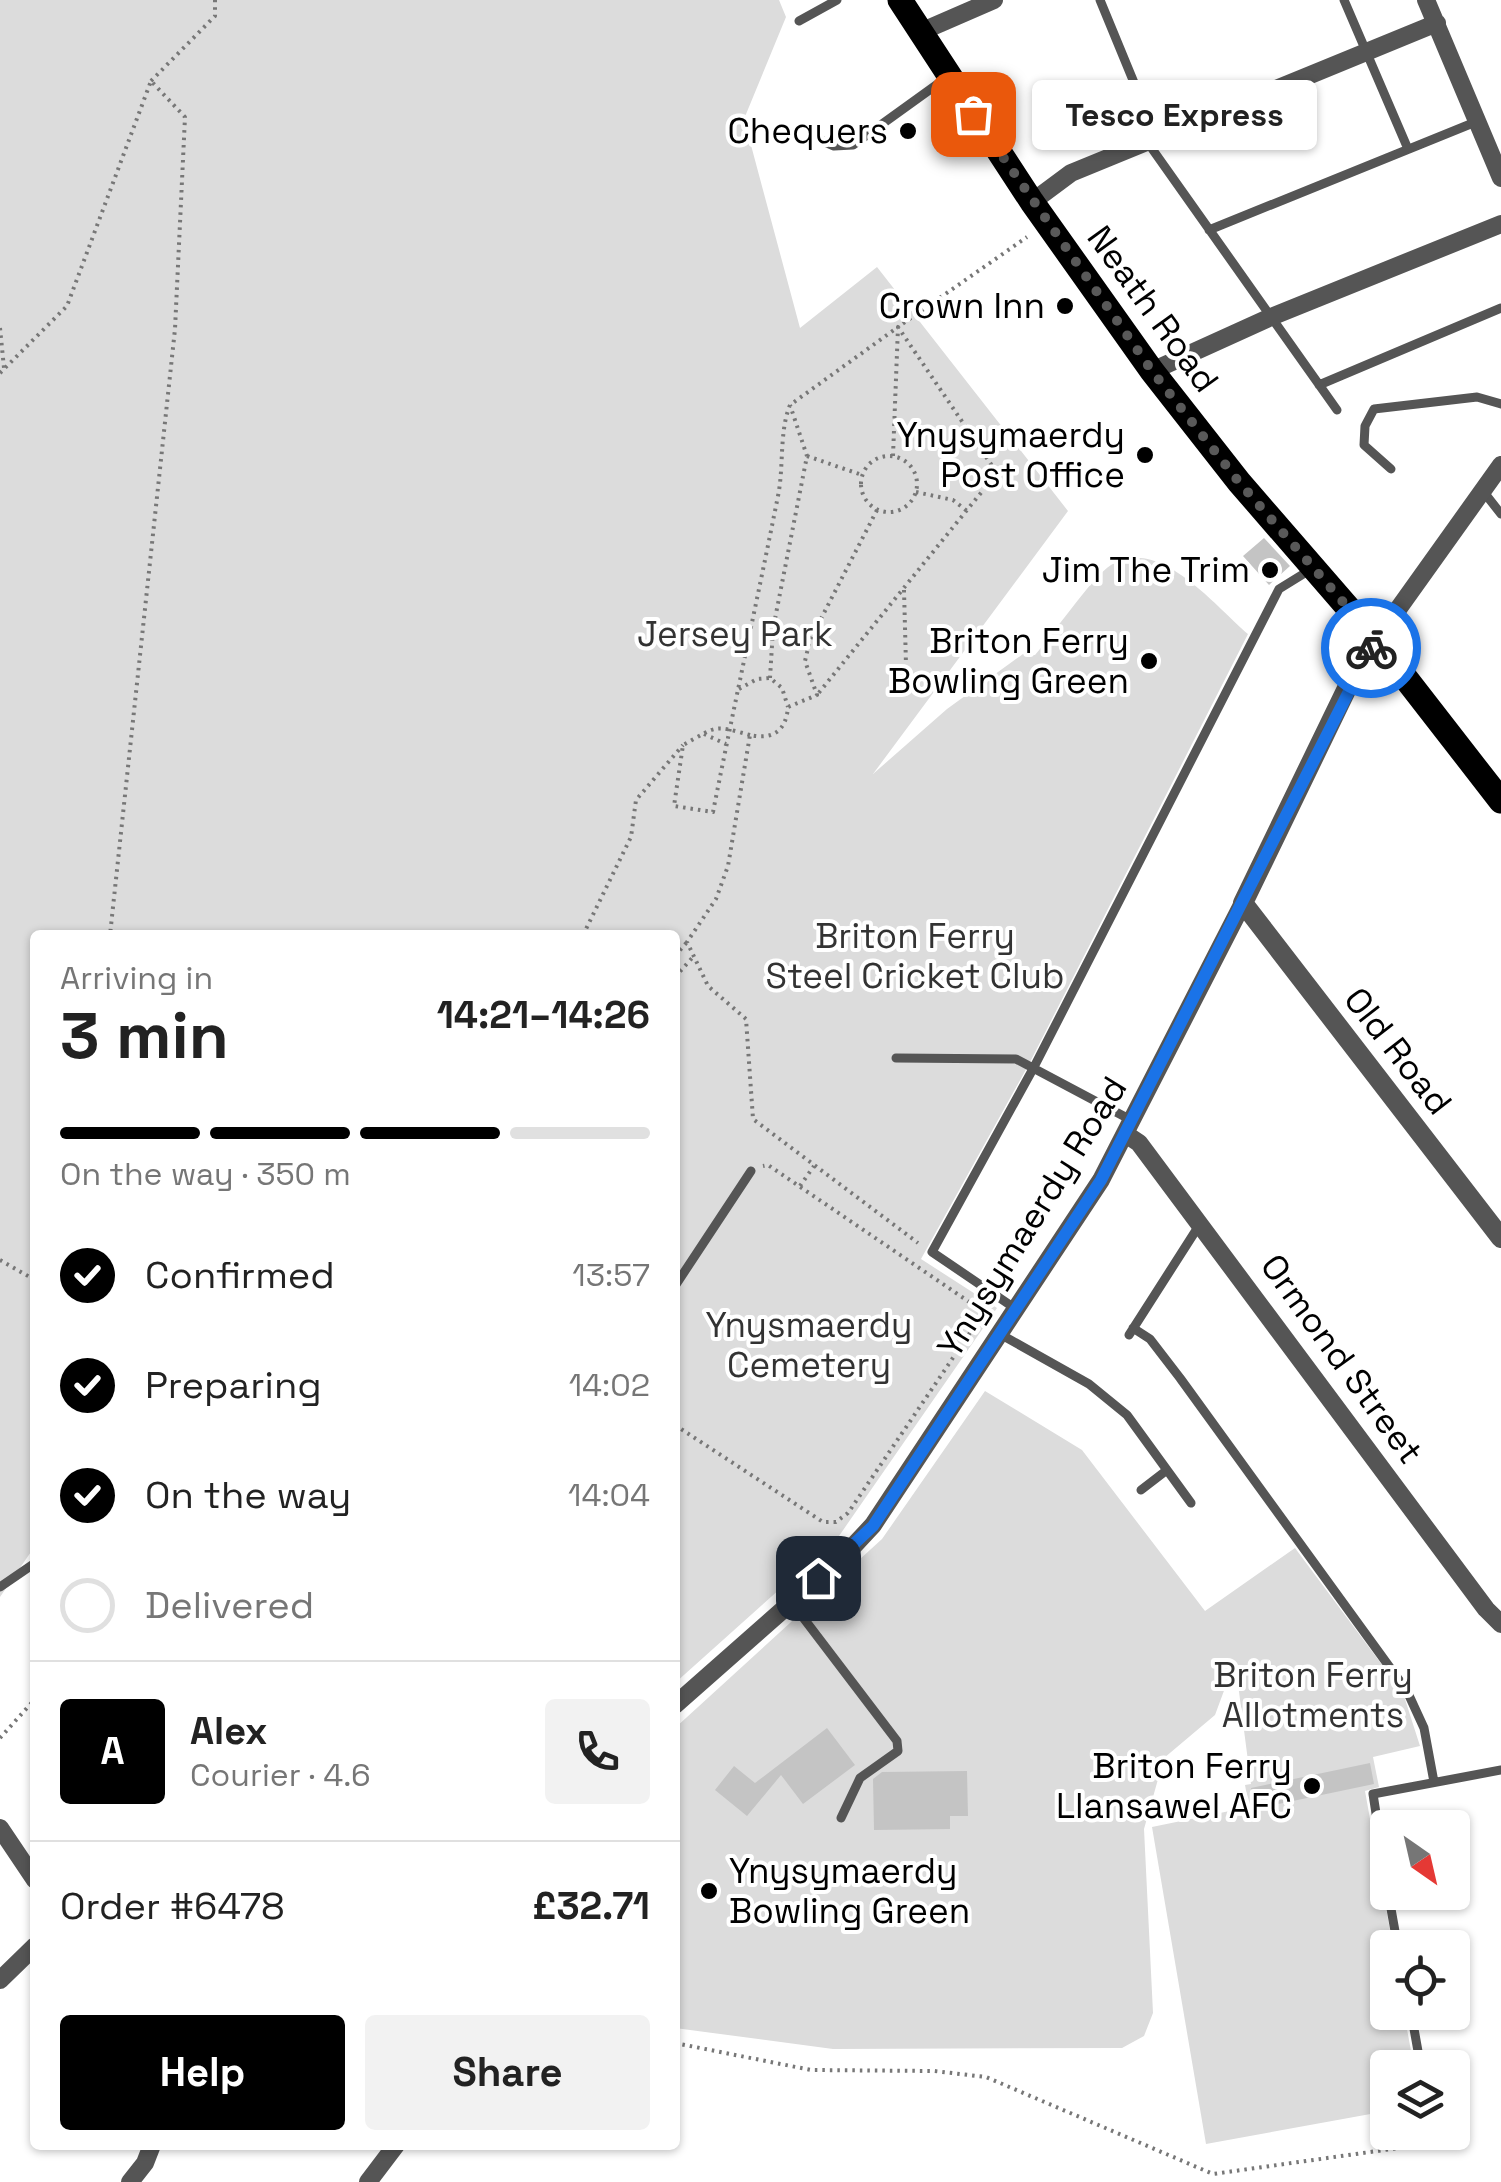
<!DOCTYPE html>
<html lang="en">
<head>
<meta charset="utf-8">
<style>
  :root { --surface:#fff; --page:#f2f2f2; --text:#222; --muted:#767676; --line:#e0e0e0; --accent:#000 }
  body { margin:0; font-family:"Space Grotesk",sans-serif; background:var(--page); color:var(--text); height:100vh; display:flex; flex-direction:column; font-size:38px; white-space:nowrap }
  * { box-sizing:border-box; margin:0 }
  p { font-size:32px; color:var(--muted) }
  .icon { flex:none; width:55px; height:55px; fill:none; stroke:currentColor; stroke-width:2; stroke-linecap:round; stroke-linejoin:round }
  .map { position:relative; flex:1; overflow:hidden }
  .side { position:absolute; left:30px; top:930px; width:650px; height:1220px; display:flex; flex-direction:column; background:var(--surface); border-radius:10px; box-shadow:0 2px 8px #0004 }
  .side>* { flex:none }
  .needle { width:65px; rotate:146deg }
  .fabs { position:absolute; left:1370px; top:1810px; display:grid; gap:20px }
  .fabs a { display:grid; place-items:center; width:100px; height:100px; border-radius:10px; background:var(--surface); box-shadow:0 2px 8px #0004; font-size:50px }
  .pin { position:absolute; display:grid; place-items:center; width:85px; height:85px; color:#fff; margin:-42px; border-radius:20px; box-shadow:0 5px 15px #0006 }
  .courier { position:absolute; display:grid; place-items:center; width:100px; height:100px; margin:-50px; border:8px solid #1a73e8; border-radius:50%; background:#fff; color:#222; box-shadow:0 2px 12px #0007 }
  .bubble { position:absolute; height:70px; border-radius:10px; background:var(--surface); box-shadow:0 2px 8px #0004; font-size:32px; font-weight:700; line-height:70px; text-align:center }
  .overview em { font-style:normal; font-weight:700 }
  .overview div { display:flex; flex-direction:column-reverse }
  .overview { display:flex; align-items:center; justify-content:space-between; height:170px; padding:0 30px }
  h1 { font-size:65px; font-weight:700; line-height:75px }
  .bar { display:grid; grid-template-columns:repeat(4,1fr); gap:15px 10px; align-content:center; height:120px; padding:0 30px }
  .bar i { height:12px; border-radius:8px; background:var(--line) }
  .bar .current { background:var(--accent) }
  .bar p { grid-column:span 4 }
  .line { display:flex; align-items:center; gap:25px; padding:0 30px; border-top:2px solid var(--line) }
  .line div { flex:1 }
  .round { display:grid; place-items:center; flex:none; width:105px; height:105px; border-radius:10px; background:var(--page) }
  ol { padding:0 30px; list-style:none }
  li { display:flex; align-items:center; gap:30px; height:110px }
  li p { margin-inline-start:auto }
  li .icon { padding:10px; border-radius:50%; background:var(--accent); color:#fff; stroke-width:4 }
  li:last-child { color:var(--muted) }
  li i { width:55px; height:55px; border:5px solid var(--line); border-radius:50% }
  .action { display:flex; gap:20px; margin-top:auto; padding:20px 30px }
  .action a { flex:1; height:115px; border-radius:10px; background:var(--accent); color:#fff; font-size:40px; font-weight:700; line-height:115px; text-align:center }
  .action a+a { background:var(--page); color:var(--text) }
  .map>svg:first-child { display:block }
</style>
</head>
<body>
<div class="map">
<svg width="1501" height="2182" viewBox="0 0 1501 2182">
  <rect width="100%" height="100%" fill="#fff"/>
  <!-- green -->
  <path fill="#dcdcdc" d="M0,0h779l7,17 -42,102 56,209 77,-61 191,244 -195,263 74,-65 76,-55 12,1c17,-19 57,-78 76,-90 48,-30 104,41 137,69l-219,430 -108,195 76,49 -158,228 -164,147v-748h-640v611l-35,51z
    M985,1391l97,59 123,161 90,-63 108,145 17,53 -47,11 6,30 -14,4 28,156 -5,1v64l16,1 10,54 -26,1 -1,43 -181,33 -54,-317 97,-20 -4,-22 6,-1 -16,-123 -20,54 -51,43 -20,71 9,184 -9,23 -22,12 -289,1 -158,-21v-300l207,-189z"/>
  <!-- building -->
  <path fill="#c4c4c4" d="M1264,538l26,28 -21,19 -26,-29z
    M827,1728l28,37 -52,39 -22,-29 -34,41 -32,-26 19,-24 21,17z
    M1370,1763l4,21 -119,25 -4,-21z
    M967,1771l1,45h-18v13l-76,1 -1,-51 9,-7z"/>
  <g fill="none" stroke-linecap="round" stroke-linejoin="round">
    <!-- path -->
    <path stroke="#777" stroke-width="4" stroke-dasharray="2.5 5" stroke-linecap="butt" d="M151,81l64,-65v-16
      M0,328l4,40
      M0,373l67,-67 84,-225 34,36 -10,212 -65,606
      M861 484a28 28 0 1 1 56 0a28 28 0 1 1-56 0Z
      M807,456l55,19
      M893,456l5,-129 129,-90
      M916,492l37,8 14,11
      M877,510l-67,130 -5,21 12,34 -29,12c-2,24 -15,33 -38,28l-22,131 -12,33 -29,43 21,44 38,33 7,100 165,124
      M904,590l2,75
      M770,678l3,-49 34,-173 -17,-51
      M739,689l18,-10 13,-1 12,10 6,19
      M704,734l22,10
      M750,735c-37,-10 -31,-10 -67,10l-9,61 39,6c21,-106 44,-211 65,-316 6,-29 1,-64 12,-91l108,-78 99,146 -180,222
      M583,935l48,-98 5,-37 47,-55
      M675,956l12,-14
      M675,977l18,-20
      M800,1186l14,-20
      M0,1260l35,20
      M675,1425l148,97h13l12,-9 136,-201 -216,-147 -5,1
      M0,1738l35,-39
      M675,2043l136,27 123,1 52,6 227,97 200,-28 13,-14"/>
    <!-- service -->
    <path stroke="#555" stroke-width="9" d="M1100,0l56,136
      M1344,0l64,149
      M799,21l38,-21
      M811,136l23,10 19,-1 93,-67
      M1148,143l189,267
      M1209,230l269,-109
      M1319,385l182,-77
      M1391,469l-27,-24 1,-19 9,-17 103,-12 24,7
      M1483,491l18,23
      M896,1058l120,1 115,61
      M675,1286l76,-115
      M1016,1309l-84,-57 102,-185 245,-478 34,-21
      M1133,1328l17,11 30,39 227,313 17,37 10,54
      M1000,1334l89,50 38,31 64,88
      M1129,1335l71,-111
      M1141,1490l26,-20
      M0,1587l35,-24
      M792,1603l105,138 1,10 -38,27 -19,40
      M1388,1891l-15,-97 128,-24
      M1388,1892l10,56
      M1411,2012l10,56"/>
    <!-- minor -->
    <path stroke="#555" stroke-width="18" d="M1426,0l75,178
      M918,33l76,-33
      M1032,202l39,-29 366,-150
      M1152,371l119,-54 230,-93
      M1376,640l125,-175
      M1127,1135l12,8 347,466 15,15
      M675,1705l170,-150 28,-30 228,-345 142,-277
      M0,1828l35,52
      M0,1980l35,-34
      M130,2182l15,-19 7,-18
      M368,2182l28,-37"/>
    <!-- tertiary -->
    <path stroke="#555" stroke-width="20" d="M1376,640l-25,40 -108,223 258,335"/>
    <!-- primary -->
    <path stroke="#000" stroke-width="25" d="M900,0l132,202 120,169 87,111 137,158 125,161"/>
  </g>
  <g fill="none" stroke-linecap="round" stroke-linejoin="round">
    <!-- done -->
    <path stroke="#595959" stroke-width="10" stroke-dasharray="0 18" d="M973,114l179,257 87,111 137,158 -5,8"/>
    <!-- route -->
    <path stroke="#1a73e8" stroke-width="12" d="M818,1578l55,-52 228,-346 270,-532"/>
  </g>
  <!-- markers -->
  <g fill="#000" stroke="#fff" stroke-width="4">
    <circle cx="908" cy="131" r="10"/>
    <circle cx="1065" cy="306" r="10"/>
    <circle cx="1145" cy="455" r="10"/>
    <circle cx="1270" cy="570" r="10"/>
    <circle cx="1149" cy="661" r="10"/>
    <circle cx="1312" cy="1786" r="10"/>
    <circle cx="709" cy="1891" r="10"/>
  </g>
  <g text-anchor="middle" stroke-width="8" stroke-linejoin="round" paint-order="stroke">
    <!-- poi labels -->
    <g font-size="35" fill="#000" stroke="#fff" text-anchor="end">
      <text x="888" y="143">Chequers</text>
      <text x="1045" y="318">Crown Inn</text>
      <text x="1125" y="447">Ynysymaerdy<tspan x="1125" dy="40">Post Office</tspan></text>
      <text x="1250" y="582">Jim The Trim</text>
      <text x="1129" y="653">Briton Ferry<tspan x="1129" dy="40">Bowling Green</tspan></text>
      <text x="1292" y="1778">Briton Ferry<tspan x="1292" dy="40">Llansawel AFC</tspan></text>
      <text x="729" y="1883" text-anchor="start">Ynysymaerdy<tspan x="729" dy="40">Bowling Green</tspan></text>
    </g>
    <!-- street labels -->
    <g font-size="35" fill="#000" stroke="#fff">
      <text transform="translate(1153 309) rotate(54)" y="12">Neath Road</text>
      <text transform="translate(1398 1051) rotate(52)" y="12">Old Road</text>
      <text transform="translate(1032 1217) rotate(-58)" y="12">Ynysymaerdy Road</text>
      <text transform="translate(1342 1359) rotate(54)" y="12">Ormond Street</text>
    </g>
    <!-- park labels -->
    <g font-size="35" fill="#333" stroke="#fff">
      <text x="735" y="646">Jersey Park</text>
      <text x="915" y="948">Briton Ferry<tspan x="915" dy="40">Steel Cricket Club</tspan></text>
      <text x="809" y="1337">Ynysmaerdy<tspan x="809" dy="40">Cemetery</tspan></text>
      <text x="1313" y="1687">Briton Ferry<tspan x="1313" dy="40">Allotments</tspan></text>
    </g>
  </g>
</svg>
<div class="fabs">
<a><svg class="needle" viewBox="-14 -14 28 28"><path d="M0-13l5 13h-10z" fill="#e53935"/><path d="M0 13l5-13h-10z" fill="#767676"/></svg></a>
<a><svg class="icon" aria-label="locate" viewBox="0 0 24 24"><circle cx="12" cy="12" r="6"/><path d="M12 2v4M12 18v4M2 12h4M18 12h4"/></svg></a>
<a><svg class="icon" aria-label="layers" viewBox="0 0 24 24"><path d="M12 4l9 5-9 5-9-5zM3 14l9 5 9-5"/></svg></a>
</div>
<div class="pin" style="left:973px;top:114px;background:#ea580c"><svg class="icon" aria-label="bag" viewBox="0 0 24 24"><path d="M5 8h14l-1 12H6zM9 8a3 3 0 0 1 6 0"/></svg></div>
<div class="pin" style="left:818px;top:1578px;background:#1f2937"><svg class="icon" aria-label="home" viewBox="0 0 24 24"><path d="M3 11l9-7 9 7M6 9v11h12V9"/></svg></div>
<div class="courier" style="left:1371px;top:648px"><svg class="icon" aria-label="bike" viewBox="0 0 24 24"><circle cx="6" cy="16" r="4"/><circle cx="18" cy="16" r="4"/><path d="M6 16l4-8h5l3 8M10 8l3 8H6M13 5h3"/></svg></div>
<div class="bubble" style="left:1032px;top:80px;width:285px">Tesco Express</div>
<section class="side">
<div class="overview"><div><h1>3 min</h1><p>Arriving in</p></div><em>14:21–14:26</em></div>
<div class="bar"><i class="current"></i><i class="current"></i><i class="current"></i><i></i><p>On the way · 350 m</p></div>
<ol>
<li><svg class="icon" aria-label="check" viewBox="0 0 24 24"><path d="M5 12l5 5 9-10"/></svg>Confirmed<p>13:57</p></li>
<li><svg class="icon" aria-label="check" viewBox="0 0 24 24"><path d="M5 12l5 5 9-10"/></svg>Preparing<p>14:02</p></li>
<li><svg class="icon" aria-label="check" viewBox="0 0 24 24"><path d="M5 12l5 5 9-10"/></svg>On the way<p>14:04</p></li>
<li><i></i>Delivered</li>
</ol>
<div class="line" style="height:180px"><b class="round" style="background:var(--accent);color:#fff">A</b><div><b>Alex</b><p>Courier · 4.6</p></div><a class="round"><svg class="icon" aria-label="phone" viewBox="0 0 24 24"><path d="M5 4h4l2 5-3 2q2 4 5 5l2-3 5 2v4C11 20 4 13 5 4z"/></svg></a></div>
<div class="line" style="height:130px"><div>Order #6478</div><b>£32.71</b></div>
<div class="action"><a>Help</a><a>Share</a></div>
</section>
</div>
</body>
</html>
